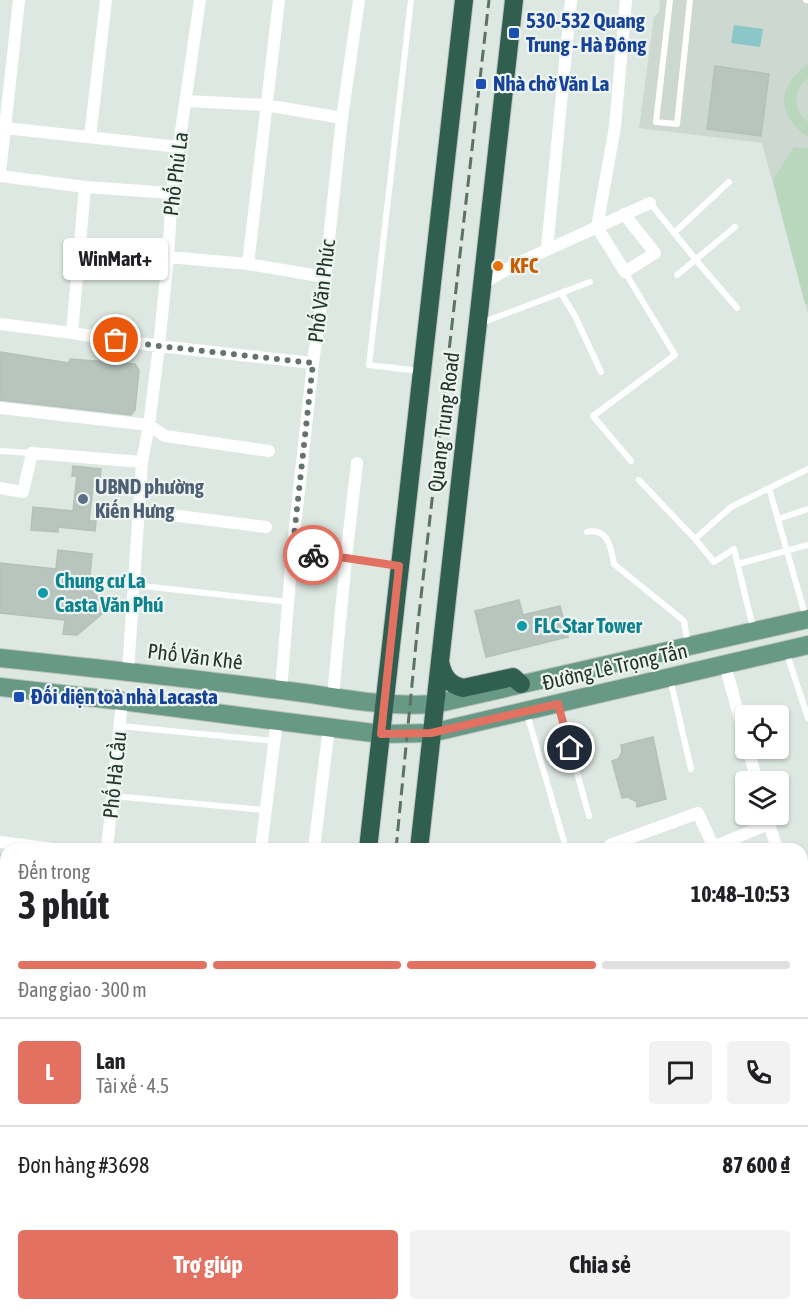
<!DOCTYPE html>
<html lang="vi">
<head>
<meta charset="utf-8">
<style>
  :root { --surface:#fff; --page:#f2f2f2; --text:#202124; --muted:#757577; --line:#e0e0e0; --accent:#e27162 }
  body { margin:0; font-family:"Asap Condensed",sans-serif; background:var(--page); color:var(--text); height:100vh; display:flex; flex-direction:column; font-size:22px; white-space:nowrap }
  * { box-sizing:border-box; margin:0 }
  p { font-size:20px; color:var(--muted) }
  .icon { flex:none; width:33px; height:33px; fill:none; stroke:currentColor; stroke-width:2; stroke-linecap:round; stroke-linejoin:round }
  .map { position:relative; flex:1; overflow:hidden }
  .details { position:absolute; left:0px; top:843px; width:808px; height:468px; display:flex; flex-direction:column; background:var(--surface); border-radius:18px 18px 0 0; box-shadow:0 2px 4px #0004 }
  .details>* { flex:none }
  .controls { position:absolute; left:735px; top:705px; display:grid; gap:12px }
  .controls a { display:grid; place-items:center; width:54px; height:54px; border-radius:6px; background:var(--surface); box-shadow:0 2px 4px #0004; font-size:30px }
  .pin { position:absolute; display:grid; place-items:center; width:51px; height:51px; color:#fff; margin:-26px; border:3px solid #fff; border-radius:50%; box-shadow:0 2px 6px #0007 }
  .courier { position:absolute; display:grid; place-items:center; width:60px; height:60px; margin:-30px; border:4px solid #e27162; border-radius:50%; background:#fff; color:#222; box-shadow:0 2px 8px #0007 }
  .bubble { position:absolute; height:42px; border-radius:6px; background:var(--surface); box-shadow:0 2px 4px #0004; font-size:20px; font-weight:700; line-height:42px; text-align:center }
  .head em { font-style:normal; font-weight:700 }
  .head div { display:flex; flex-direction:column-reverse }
  .head { display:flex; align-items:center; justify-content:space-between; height:102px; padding:0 18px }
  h1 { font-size:39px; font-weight:700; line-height:45px }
  .bar { display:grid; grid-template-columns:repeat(4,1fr); gap:9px 6px; align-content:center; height:72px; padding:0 18px }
  .bar i { height:8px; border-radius:4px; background:var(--line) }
  .bar .current { background:var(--accent) }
  .bar p { grid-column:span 4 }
  .line { display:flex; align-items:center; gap:15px; padding:0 18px; border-top:2px solid var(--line) }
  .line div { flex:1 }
  .round { display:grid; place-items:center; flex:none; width:63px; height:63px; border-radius:6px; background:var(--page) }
  .action { display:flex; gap:12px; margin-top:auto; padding:12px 18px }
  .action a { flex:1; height:69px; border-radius:6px; background:var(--accent); color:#fff; font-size:24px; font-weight:700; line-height:69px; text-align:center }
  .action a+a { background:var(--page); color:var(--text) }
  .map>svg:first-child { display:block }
</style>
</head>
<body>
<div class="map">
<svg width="808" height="1311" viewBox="0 0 808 1311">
  <rect width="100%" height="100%" fill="#dee8e2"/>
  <!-- built -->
  <path fill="#cdd8d1" d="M660,0h148v314l-46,-171 -123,-15 15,-111 5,-5z
    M0,853l6,1v195h-6z
    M0,1153l6,3v149h5l-3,6h-8z"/>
  <!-- green -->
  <path fill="#b9d7bd" d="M806,65h2v13c-16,11 -15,33 0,44v15c-20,-13 -33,-36 -16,-58 4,-5 9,-9 14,-14z
    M794,147l14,1v155l-3,1 -32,-124z
    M0,978l6,1v70h-6z"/>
  <!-- water -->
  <path fill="#8bc7c8" d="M734,25l29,4 -3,18 -29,-4z"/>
  <!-- building -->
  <path fill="#b7c5be" stroke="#b2c1b9" stroke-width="1.5" d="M715,66l54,8 -8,62 -54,-7z
    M0,352l69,11 1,-4 65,5 4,6 -4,40 -4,5 -131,-15z
    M73,466l28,3 -1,11 -6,-1 -5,42h7l-1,10 -37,-4v5l-27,-2 2,-23 40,4 4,-35h-5z
    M58,550l34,4 -3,33 19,22 -31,26 -14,-1 2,-14 -65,-7v-50l56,6z
    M519,600l4,15 37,-9 8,31 -82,20 -11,-46z
    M653,737l13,62 -29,8v-5l-9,-5 -6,1 -10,-37 6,-2 4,-7 -1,-7z"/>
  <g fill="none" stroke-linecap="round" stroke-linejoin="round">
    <!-- primary casing -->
    <g stroke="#bdc3c0" stroke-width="20">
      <path id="primary" d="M0,658c94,10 187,20 281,32 51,6 102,18 154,14l373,-85
        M0,687l122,14 259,33 50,-1 377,-88"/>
    </g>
    <!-- highway casing -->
    <g stroke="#bdc3c0" stroke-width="20">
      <path id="highway" d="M440,662c3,14 8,22 23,26l50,-11 8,7
        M368,849l96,-849
        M419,849l95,-849
        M318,1311l1,-6
        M369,1311v-6"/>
    </g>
    <!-- lane -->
    <path stroke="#fff" stroke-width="6" d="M411,0l-42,365 51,6
      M670,0l-14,122 21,2 13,-124
      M806,0h2
      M650,203l46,57 41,48
      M675,232l54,-50
      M625,272l50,83 -82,61 38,45
      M677,275l58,-48
      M561,293l14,23 26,56
      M481,323l109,-41
      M0,451l31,2
      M639,480l56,59 19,23 20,-13 19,79
      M769,488l37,130
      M778,519l30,-10
      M587,532c21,-5 24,16 27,32l70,57 4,24
      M695,539l36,-32 77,-38
      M292,554l54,4 53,8
      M738,564l70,-19
      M133,585l156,17
      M786,651l22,67
      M670,678l21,91
      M558,704l31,112
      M527,714l37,127
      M120,726l154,15
      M113,796l152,14
      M802,877l6,-2
      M802,1160l6,-1
      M115,1311v-6
      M157,1311l1,-6
      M194,1311l2,-6
      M252,1311l2,-6
      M487,1311l1,-6
      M528,1311l2,-6
      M579,1311l1,-6
      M682,1311v-6
      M733,1311l2,-6
      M795,1311l2,-6"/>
    <!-- street -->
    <path stroke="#fff" stroke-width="12" d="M186,101l80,4 76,13
      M5,128l174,19
      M90,137l16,-137
      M0,173l19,-173
      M0,176l85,11 87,6
      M597,227l18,-100 11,-127
      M597,227l28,45 30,-19 -31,-39
      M547,249l24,-249
      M168,257l80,7 77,13
      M248,264l31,-264
      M482,284l34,-20 134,-61
      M0,324l72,9 87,13 154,17
      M72,333l13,-146
      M0,408l149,17 16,11 104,15
      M0,488l23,4 9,-39 110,9
      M139,511l127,16
      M725,665l21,76
      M128,671l14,-209 7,-37 10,-79 9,-89 4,-64 28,-193
      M281,690l11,-136 21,-191 12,-86 17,-159 17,-118
      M333,696l13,-138 11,-95
      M748,748l9,34
      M766,814l11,35
      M0,842l53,7
      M107,849l15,-148
      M261,849l16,-129
      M314,849l15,-122
      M613,849l-3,-4 88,-32 15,33
      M709,849l59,-25
      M802,928l6,17
      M802,1030l6,-1
      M0,1130l6,2
      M802,1299l6,1
      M26,1311l2,-6"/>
    <!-- primary -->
    <use href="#primary" stroke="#679986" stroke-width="18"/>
    <!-- highway -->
    <use href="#highway" stroke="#315f4f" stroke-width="18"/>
    <!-- rail -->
    <path stroke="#5c7269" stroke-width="3" stroke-dasharray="12 6" stroke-linecap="butt" d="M396,849l22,-226 71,-623
      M350,1311l1,-6"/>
  </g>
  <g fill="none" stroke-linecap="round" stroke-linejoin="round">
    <!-- done -->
    <path stroke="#64746d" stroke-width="6" stroke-dasharray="0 10.8" d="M116,340l43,6 154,17 -21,191 21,1"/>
    <!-- route -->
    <path stroke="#e27162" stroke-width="8" d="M313,555l33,3 53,8 -18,168 50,-1 127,-29 12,44"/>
  </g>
  <!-- markers -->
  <g fill="#1a4fb4" stroke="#eef5f1" stroke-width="2">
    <rect x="508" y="27" width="12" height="12" rx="3"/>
    <rect x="475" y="78" width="12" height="12" rx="3"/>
    <rect x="13" y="691" width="12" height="12" rx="3"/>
  </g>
  <circle fill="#e8710a" stroke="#eef5f1" stroke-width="2" cx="498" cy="266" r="6"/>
  <circle fill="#5c6f8a" stroke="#eef5f1" stroke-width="2" cx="83" cy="499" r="6"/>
  <g fill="#0f9aa8" stroke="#eef5f1" stroke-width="2">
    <circle cx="43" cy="593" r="6"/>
    <circle cx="522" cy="626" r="6"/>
  </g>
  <g text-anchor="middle" stroke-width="4.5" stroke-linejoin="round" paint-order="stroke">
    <!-- transit labels -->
    <g font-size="21" font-weight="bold" fill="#164399" stroke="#eef5f1" text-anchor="start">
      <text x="526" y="28">530-532 Quang<tspan x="526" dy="24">Trung - Hà Đông</tspan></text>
      <text x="493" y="91">Nhà chờ Văn La</text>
      <text x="31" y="704">Đối diện toà nhà Lacasta</text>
    </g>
    <!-- street labels -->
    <g font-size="21" fill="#22362e" stroke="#eef5f1">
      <text transform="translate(176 174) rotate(-83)" y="7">Phố Phú La</text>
      <text transform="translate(322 291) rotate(-83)" y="7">Phố Văn Phúc</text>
      <text transform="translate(444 422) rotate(-83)" y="7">Quang Trung Road</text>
      <text transform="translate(195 657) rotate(7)" y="7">Phố Văn Khê</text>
      <text transform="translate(615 667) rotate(-13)" y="7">Đường Lê Trọng Tấn</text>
      <text transform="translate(115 775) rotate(-84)" y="7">Phố Hà Cầu</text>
    </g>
    <!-- food labels -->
    <g font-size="21" font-weight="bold" fill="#c56008" stroke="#eef5f1" text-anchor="start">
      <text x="510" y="273">KFC</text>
    </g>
    <!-- service labels -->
    <g font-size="21" font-weight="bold" fill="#4e5e75" stroke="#eef5f1" text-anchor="start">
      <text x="95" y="494">UBND phường<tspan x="95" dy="24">Kiến Hưng</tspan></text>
    </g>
    <!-- culture labels -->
    <g font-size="21" font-weight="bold" fill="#0d838f" stroke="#eef5f1" text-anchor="start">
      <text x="55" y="588">Chung cư La<tspan x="55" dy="24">Casta Văn Phú</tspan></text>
      <text x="534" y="633">FLC Star Tower</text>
    </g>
  </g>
</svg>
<div class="controls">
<a><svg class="icon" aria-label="locate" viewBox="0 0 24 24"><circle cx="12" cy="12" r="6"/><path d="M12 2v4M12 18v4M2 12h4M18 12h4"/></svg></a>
<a><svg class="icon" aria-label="layers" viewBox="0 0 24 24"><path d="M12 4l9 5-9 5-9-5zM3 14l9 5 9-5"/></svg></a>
</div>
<div class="pin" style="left:116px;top:340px;background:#ea580c"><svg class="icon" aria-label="bag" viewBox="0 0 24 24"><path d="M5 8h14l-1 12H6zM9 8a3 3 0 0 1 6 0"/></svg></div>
<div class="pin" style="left:570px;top:748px;background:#1f2937"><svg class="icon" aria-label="home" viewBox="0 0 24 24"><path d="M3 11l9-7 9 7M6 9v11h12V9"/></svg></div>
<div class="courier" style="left:313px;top:555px"><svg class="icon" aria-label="bike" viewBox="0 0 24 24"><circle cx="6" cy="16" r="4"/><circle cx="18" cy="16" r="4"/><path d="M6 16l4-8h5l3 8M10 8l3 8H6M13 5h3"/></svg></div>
<div class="bubble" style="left:63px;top:238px;width:105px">WinMart+</div>
<section class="details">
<div class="head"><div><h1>3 phút</h1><p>Đến trong</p></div><em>10:48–10:53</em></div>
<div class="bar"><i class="current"></i><i class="current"></i><i class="current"></i><i></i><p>Đang giao · 300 m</p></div>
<div class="line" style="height:108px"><b class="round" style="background:var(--accent);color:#fff">L</b><div><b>Lan</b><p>Tài xế · 4.5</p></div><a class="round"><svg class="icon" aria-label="chat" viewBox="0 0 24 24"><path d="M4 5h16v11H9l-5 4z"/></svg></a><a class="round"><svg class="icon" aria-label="phone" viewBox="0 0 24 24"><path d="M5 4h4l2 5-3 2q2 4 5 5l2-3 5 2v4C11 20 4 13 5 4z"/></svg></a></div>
<div class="line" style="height:78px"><div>Đơn hàng #3698</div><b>87 600 ₫</b></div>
<div class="action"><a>Trợ giúp</a><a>Chia sẻ</a></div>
</section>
</div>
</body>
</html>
